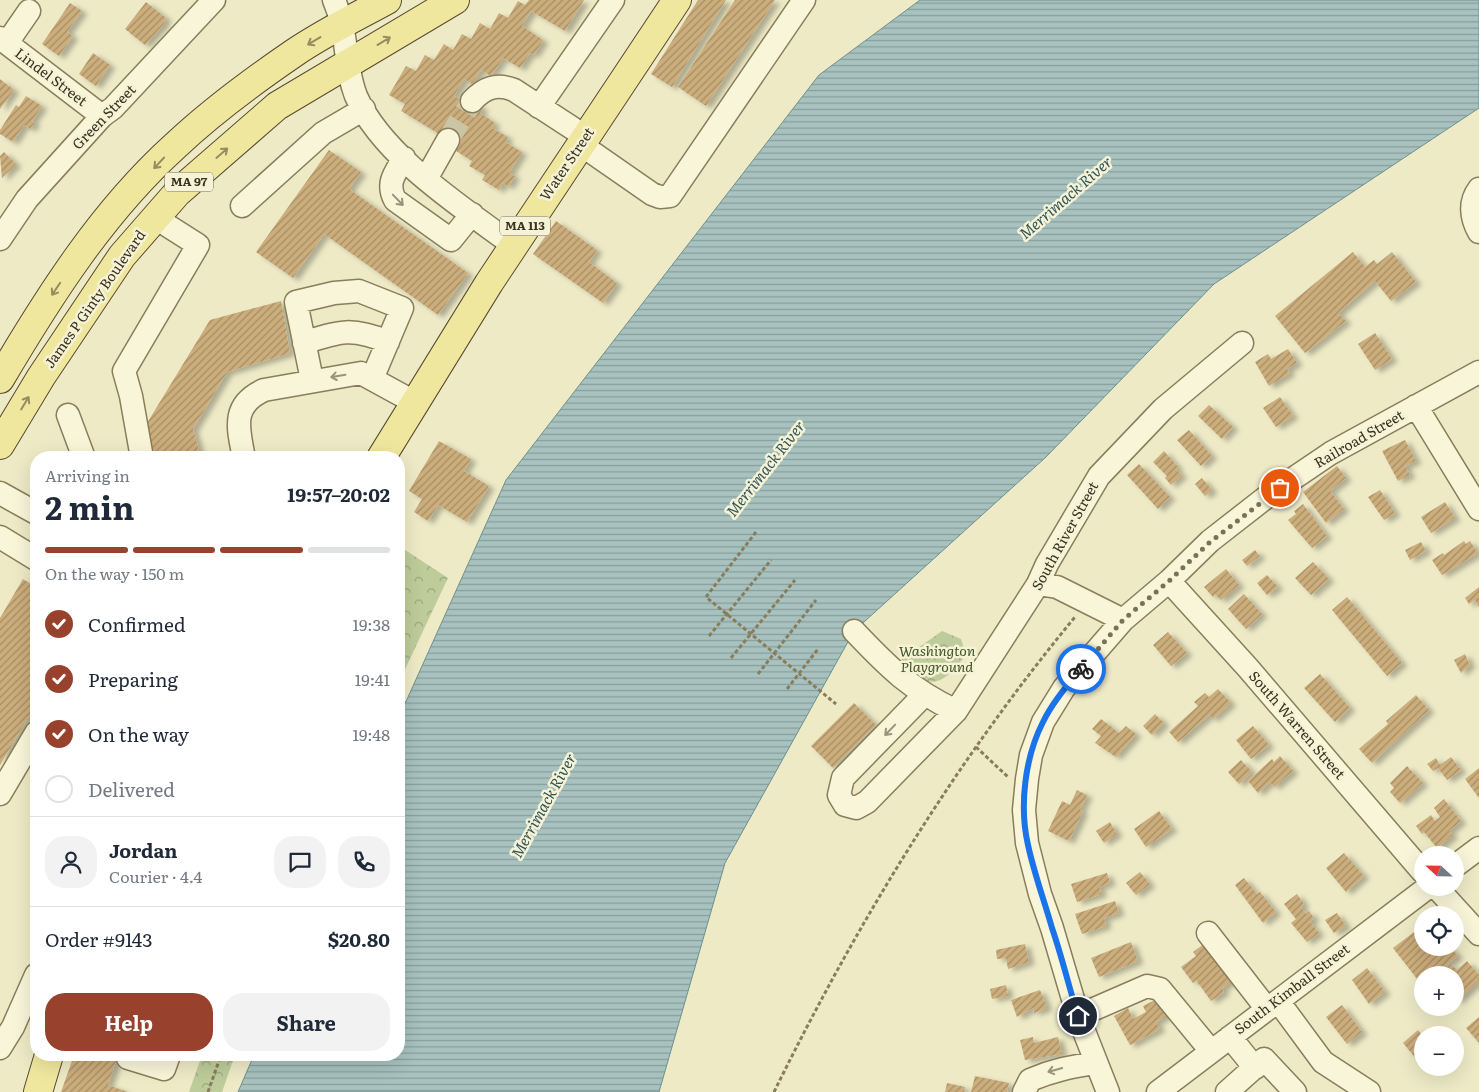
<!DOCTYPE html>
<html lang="en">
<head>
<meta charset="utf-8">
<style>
  :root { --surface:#fff; --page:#f2f2f3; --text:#1f2937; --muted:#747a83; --line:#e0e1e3; --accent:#98412c }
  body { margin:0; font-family:Literata,serif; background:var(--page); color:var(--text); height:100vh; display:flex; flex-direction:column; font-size:19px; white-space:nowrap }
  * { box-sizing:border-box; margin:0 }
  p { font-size:16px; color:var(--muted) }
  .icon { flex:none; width:28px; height:28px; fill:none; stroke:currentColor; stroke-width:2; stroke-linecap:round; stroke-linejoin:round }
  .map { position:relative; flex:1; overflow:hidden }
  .details { position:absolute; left:30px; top:451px; width:375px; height:610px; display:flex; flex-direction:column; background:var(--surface); border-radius:20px; box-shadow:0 5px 20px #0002 }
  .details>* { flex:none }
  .needle { width:32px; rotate:292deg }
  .fabs { position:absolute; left:1414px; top:846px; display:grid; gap:10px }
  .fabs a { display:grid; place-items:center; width:50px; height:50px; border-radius:50%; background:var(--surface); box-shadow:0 5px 20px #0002; font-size:25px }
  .pin { position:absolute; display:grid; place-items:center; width:42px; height:42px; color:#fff; margin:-21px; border:2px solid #fff; border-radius:50%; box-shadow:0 1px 5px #0007 }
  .courier { position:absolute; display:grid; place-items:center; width:50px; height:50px; margin:-25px; border:4px solid #1a73e8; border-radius:50%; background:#fff; color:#222; box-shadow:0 1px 6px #0007 }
  .overview em { font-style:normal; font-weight:700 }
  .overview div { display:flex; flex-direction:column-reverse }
  .overview { display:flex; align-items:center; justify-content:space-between; height:85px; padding:0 15px }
  h1 { font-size:32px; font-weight:700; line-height:38px }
  .bar { display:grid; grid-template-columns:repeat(4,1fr); gap:8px 5px; align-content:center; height:60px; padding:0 15px }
  .bar i { height:6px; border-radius:4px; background:var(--line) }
  .bar .on { background:var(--accent) }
  .bar p { grid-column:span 4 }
  .line { display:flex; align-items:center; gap:12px; padding:0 15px; border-top:1px solid var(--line) }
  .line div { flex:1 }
  .round { display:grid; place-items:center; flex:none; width:52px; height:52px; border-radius:20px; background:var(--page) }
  ol { padding:0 15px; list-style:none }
  li { display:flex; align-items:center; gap:15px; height:55px }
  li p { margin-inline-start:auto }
  li .icon { padding:5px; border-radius:50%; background:var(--accent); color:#fff; stroke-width:4 }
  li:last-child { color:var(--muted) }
  li i { width:28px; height:28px; border:2px solid var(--line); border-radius:50% }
  .cta { display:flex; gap:10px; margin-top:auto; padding:10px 15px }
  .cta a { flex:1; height:58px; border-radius:20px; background:var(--accent); color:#fff; font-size:20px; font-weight:700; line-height:58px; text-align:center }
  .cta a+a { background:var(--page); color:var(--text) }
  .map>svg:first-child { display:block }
</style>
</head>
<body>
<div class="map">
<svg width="1479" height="1092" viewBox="0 0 1479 1092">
  <defs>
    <pattern id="park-crowns" width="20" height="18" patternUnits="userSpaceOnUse" patternTransform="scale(1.25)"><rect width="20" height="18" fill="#bdcc9a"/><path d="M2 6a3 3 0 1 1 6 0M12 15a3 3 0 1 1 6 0" fill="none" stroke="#9ba67d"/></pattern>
    <pattern id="water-rules" width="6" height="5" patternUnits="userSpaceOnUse" patternTransform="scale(1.25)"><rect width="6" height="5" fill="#a7c2bf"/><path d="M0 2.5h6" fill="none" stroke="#899e9b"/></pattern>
    <pattern id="building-hatch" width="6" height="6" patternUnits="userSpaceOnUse" patternTransform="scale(1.25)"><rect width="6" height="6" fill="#ccad7c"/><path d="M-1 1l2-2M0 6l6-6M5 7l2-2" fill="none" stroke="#a78d65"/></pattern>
    <filter id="shadow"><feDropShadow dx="5.5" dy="3" stdDeviation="2.5" flood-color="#0004"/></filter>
  </defs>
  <rect width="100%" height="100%" fill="#eeeac6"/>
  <!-- park -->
  <path fill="url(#park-crowns)" d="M399,546l49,32 -49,104z
    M942,631l19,8 5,16c-24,31 -37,38 -65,5z
    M202,1055h33l-13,37h-33z"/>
  <!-- water -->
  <path fill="url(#water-rules)" stroke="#6e908e" d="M920,0h559v108l-265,176 -168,173 -192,174 -129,232 -66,229h-421l16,-37h145v-338l107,-237 313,-405z"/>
  <!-- building -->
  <path fill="url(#building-hatch)" filter="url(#shadow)" d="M529,0h55l-19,31 -34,-20 -9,15 21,14 -9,15 -4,-2 -10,15 -17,-10 -12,18 -10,-6 -9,14 -8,-5 -10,17 10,6 2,-4 17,10 -3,5 15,10 -3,5 16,9 -3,5 17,10 -13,21 6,3 -7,11 -5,-4 -4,7 -17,-10 3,-5 -16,-9 3,-5 -16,-10 3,-5 -58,-35 4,-7 -16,-9 17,-29 10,5 9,-16 9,5 10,-16 9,6 9,-16 9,5 9,-16 10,6 9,-16 9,5 10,-17 7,4z
    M698,0h28l-54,87 -21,-13z
    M735,0h40l-69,106 -28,-19z
    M146,2l20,16 -3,7 -18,20 -20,-16z
    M70,3l12,8 -15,21 6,4 -14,20 -17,-12z
    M93,53l17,12 -14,21 -17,-12z
    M0,79l14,11 -14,19z
    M26,96l16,10 -10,15 3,2 -5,6 -6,-4 -11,17 -13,-8v-4l16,-25 3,2z
    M329,150l32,22 -12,17 119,84 -30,42 -114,-81 -31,44 -37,-26z
    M4,152l12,12 -14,14 -2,-22z
    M556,221l41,29 -8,12 28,21 -14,20 -70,-49z
    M1353,252l12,15 9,-7 3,4 15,-12 24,30 -25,19 -16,-20 -37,32 8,8 -41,32 -30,-37z
    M281,301l9,52 -63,19 -34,57 8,29h-49l-8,-30 66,-108z
    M1375,333l17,26 -17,11 -17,-26z
    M1288,349l9,14 -10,6 3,4 -21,13 -14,-24 13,-8 3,5z
    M1280,397l13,19 -17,11 -13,-19z
    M1209,405l24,22 -11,12 -24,-23z
    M1189,430l23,26 -11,10 -24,-26z
    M1405,440l11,21 -11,5 5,9 -12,6 -16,-30z
    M439,441l32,18 -7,12 25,15 -22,36 -29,-17 -10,16 -14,-9 8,-13 -13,-8z
    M1164,451l14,16 -2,2 6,6 -11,10 -6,-7 2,-2 -14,-14z
    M1139,464l31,33 -12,12 -31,-34z
    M1337,466l9,12 -16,13 14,18 -18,14 -23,-31z
    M1202,478l10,12 -7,6 -10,-12z
    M1380,490l15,23 -11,7 -16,-23z
    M1445,502l10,16 -24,15 -10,-16z
    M1303,504l24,32 -15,12 -24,-28 8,-6 -2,-3z
    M1464,541l2,3 4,-3 8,12 -36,22 -10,-15 11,-7 1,2z
    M1421,542l5,9 -16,9 -5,-10z
    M1255,550l5,6 -13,10 -5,-6z
    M1313,562l16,17 -18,16 -16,-17z
    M1226,569l13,16 -18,15 -6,-6 -2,3 -9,-10z
    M1267,575l11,12 -11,8 -10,-12z
    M23,579l13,8v117l-36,61v-147z
    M1479,587v20l-4,-7 -6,4 -4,-6z
    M1244,594l18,20 -16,15 -18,-20z
    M1347,597l55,66 -15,13 -55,-66z
    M1168,632l19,21 -16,13 -18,-21z
    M1465,654l5,11 -9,8 -7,-13z
    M1320,674l30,34 -15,14 -31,-34z
    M1218,689l13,14 -18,16 -4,-4 -31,27 -9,-10 29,-26 -4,-4 11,-9 4,4z
    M1416,695l13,15 -57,53 -13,-14 29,-25 -2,-3z
    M854,703l22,22 -43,43 -22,-22z
    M1155,714l9,9 -12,12 -9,-9z
    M1101,719l18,14 7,-7 10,8 -20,23 -21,-14 6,-7 -9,-7z
    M1253,726l16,19 -18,14 -15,-19z
    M1280,756l13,15 -19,16 -4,-5 -12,11 -10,-12 24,-22 2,3z
    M1451,757l10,13 -14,10 -9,-12 -5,3 -6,-7 9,-6 4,7z
    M1241,760l11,12 -13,12 -11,-12z
    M1407,766l16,17 -23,20 -10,-11 4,-4 -4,-5z
    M1479,768v30l-14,-19z
    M1077,790l10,5 -7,15 3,1 -14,30 -21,-10 14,-30 8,4z
    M1444,799l17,22 -12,10 4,4 -16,13 -13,-16 -2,2 -6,-8 15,-11 4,6 5,-4 -6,-9z
    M1159,811l13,18 -26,18 -12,-18z
    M1110,822l7,12 -13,9 -8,-12z
    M1344,853l20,23 -18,16 -20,-24z
    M1140,872l10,12 -14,11 -10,-12z
    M1107,873l3,10 -11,4 3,7 -25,8 -6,-18z
    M1244,878l13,16 3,-2 16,20 -13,11 -28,-38z
    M1297,894l7,10 -3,3 5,7 3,-3 5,7 -4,4 9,11 -12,9 -16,-19 5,-4 -12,-15z
    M1115,901l4,12 -15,5 2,8 -24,8 -7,-20z
    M1337,913l9,13 -12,7 -9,-13z
    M1422,926v22h29l7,8 -25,19h-11l-1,9 -28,-36z
    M1208,941l24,40 -10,7 2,4 -13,9 -15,-21 -3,3 -12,-16 15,-11 -3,-4z
    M1131,942l7,19 -39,16 -8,-19z
    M1025,944l4,18 -21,7 -2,-11 -9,1 -1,-9z
    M1467,961l12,14v6l-22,20 -2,-3v-23h-8l-4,-4 8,-7 6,6z
    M1367,968l18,24 -16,12 -17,-24z
    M1006,985l2,11 -16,3 -2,-10z
    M1040,990l7,18 -13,5 -1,-5 -16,9 -6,-17z
    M1163,996l9,17 -16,9 4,7 -30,16 -16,-29 14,-8 5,11 13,-7 -3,-6z
    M1342,1005l20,27 -15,12 -21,-27z
    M1479,1017v26l-13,-15z
    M1418,1030l4,5v31l-19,-23z
    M1033,1037l1,6 24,-6 4,17 -37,6 -5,-20z
    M74,1055h44l-10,30 20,7h-67z
    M975,1076l34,7 -2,9h-36z
    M947,1083l18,4 -1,5h-19z"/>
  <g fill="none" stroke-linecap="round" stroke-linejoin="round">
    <!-- minor-tunnel -->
    <path stroke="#cac5a5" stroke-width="22" stroke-dasharray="22 11" stroke-linecap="butt" d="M448,140l24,-39"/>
    <!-- minor casing -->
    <g stroke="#897d5c" stroke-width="25">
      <path id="minor" d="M334,0c3,8 7,17 8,25 5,25 5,48 14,71 26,60 106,111 157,149
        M0,38l102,78
        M7,43l22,-32
        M472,101c12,-13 24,-18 42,-11l72,47
        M539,107l74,-107
        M580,144l72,50 8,3 10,-1 134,-196
        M404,158c-9,15 -18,25 -9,42l56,40 21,-26
        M426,179l22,-39
        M1479,189c-10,13 -8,29 0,43
        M242,206l81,-73 41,-24
        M0,239l27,-40 75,-83 11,-8 101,-108
        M304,343c36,-12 48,-16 84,-1
        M312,380l-16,-78 38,-9 25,-2 43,17 -30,71
        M1416,406l63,103
        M68,415l16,43
        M142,458l-11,-62 -7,-25 74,-126 -44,-28
        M244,458c-6,-30 -13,-53 20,-68l97,-17 53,29
        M0,493l36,20
        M0,537l36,22
        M1169,581l79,87 174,203
        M1038,584l19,3 66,33
        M854,631c35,37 56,58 102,80
        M924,695l-81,83 -4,17 6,10 11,3 11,-6 89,-91 82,-127 9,-20 52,-88 64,-67 79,-66
        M0,794l36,-61
        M1455,866l24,-18
        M1437,888l42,46
        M1208,933l59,76
        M1278,1001l45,61 46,30
        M1078,1016l69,-30 13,3 51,62
        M1230,1037l25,31
        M0,1048l13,-21 23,-52
        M128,1058l36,11 5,-14
        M1024,1092l6,-12c23,-10 41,-13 65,-17
        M1108,1092l-30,-76 -26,-88 -12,-34 -13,-51 -3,-33 3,-31 4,-24 12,-33 21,-34 59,-68 46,-39 41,-40 59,-46 62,-42 148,-81
        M1158,1092l269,-204
        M1227,1092l37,-33 31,33"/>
    </g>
    <!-- major casing -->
    <g stroke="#574a30" stroke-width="30">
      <path id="major" d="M0,379c49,-83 103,-168 175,-233 36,-34 78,-65 119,-93 29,-20 62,-36 93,-53
        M0,445l41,-68 81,-121 55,-63 100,-87 178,-106
        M381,458l108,-175 188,-283
        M38,1092l11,-37"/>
    </g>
    <!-- path -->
    <path stroke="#897d5c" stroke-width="3" stroke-dasharray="4 2.5" stroke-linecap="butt" d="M756,532l-50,65 130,107
      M709,636l62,-76
      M731,658l64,-78
      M758,674l58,-74
      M787,689l31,-40
      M976,747l32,30
      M208,1092l13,-37
      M774,1092c83,-169 181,-330 301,-475"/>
    <!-- minor -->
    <use href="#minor" stroke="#f9f5d9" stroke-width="22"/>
    <!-- major -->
    <use href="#major" stroke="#f0e79f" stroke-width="28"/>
  </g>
  <!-- one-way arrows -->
  <defs><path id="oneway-shaft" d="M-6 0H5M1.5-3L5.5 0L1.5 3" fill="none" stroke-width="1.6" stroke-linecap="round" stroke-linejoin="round" transform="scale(1.25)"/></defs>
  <g stroke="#958c5f">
    <use href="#oneway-shaft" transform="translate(314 41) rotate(149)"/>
    <use href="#oneway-shaft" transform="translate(384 41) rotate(-31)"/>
    <use href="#oneway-shaft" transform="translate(222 153) rotate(-41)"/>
    <use href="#oneway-shaft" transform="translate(159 163) rotate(133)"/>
    <use href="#oneway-shaft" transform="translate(56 289) rotate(124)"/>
    <use href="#oneway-shaft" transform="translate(25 403) rotate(-59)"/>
  </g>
  <g stroke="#9a937c">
    <use href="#oneway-shaft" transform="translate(398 200) rotate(46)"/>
    <use href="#oneway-shaft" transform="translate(338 376) rotate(171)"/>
    <use href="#oneway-shaft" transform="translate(890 730) rotate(134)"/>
    <use href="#oneway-shaft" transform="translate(1055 1070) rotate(164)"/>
  </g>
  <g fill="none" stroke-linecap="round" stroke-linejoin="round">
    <!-- done -->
    <path stroke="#797259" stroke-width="5" stroke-dasharray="0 9" d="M1081,669l42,-49 46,-39 41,-39 70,-54"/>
    <!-- route -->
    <path stroke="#1a73e8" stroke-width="6" d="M1078,1016c-9,-29 -16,-59 -26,-88 -8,-28 -18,-55 -24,-83 -9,-39 -3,-88 15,-123 9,-19 24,-37 38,-53"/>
  </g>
  <g text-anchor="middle" stroke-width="5" stroke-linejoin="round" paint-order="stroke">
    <!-- shield labels -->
    <g fill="#f5f2d6" stroke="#726b56" stroke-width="1">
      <rect x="165" y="172.5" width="48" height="19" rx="4"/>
      <rect x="500" y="216.5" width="50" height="19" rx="4"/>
    </g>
    <g font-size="12" font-weight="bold" fill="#3a311f">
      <text x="189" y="186">MA 97</text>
      <text x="525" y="230">MA 113</text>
    </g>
    <!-- street labels -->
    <g font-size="14" fill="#3a311f" stroke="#f5f2d6">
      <text transform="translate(51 77) rotate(37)" y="5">Lindel Street</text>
      <text transform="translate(104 117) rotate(-46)" y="5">Green Street</text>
      <text transform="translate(567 164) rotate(-56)" y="5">Water Street</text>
      <text transform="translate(95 299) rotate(-55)" y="5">James P Ginty Boulevard</text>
      <text transform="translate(1359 439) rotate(-30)" y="5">Railroad Street</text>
      <text transform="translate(1065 536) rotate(-61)" y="5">South River Street</text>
      <text transform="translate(1297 725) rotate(49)" y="5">South Warren Street</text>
      <text transform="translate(1292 989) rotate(-37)" y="5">South Kimball Street</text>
    </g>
    <!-- park labels -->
    <g font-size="14" font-style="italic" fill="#415626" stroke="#f5f2d6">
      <text x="937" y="656">Washington<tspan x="937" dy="16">Playground</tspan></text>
    </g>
    <!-- water labels -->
    <g font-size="15" font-style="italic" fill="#2f5459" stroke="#f5f2d6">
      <text transform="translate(1066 198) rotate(-41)" y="5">Merrimack River</text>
      <text transform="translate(766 469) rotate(-52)" y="5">Merrimack River</text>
      <text transform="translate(544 806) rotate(-61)" y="5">Merrimack River</text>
    </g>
  </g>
</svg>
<div class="fabs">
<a><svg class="needle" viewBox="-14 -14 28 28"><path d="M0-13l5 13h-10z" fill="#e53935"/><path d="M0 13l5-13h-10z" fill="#747a83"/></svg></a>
<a><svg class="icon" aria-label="locate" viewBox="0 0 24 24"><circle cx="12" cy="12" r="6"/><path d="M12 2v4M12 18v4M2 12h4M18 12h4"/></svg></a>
<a>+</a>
<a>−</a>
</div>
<div class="pin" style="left:1280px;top:488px;background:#ea580c"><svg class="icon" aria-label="bag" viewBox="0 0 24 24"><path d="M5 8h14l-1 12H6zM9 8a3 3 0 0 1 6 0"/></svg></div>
<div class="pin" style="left:1078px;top:1016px;background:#1f2937"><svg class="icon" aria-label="home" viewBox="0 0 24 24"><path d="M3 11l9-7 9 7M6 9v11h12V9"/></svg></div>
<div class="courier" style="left:1081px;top:669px"><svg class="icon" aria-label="bike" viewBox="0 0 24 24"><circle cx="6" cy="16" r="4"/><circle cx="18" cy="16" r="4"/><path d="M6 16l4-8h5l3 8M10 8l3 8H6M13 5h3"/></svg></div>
<section class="details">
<div class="overview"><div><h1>2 min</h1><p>Arriving in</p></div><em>19:57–20:02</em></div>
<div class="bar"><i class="on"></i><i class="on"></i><i class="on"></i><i></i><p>On the way · 150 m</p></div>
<ol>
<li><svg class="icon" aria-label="check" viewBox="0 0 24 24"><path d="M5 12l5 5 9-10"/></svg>Confirmed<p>19:38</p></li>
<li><svg class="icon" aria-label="check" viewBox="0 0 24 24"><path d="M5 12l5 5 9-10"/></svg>Preparing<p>19:41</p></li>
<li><svg class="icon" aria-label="check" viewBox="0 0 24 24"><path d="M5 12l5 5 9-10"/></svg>On the way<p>19:48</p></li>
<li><i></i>Delivered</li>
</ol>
<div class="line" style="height:90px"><a class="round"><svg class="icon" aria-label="person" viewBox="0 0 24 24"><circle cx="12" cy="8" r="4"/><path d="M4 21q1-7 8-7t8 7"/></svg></a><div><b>Jordan</b><p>Courier · 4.4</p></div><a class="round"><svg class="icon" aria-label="chat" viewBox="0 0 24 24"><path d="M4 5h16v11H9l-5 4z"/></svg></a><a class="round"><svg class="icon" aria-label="phone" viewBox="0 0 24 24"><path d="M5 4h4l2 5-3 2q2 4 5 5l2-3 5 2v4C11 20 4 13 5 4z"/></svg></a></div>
<div class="line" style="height:65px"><div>Order #9143</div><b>$20.80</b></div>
<div class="cta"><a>Help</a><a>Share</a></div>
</section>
</div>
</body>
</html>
